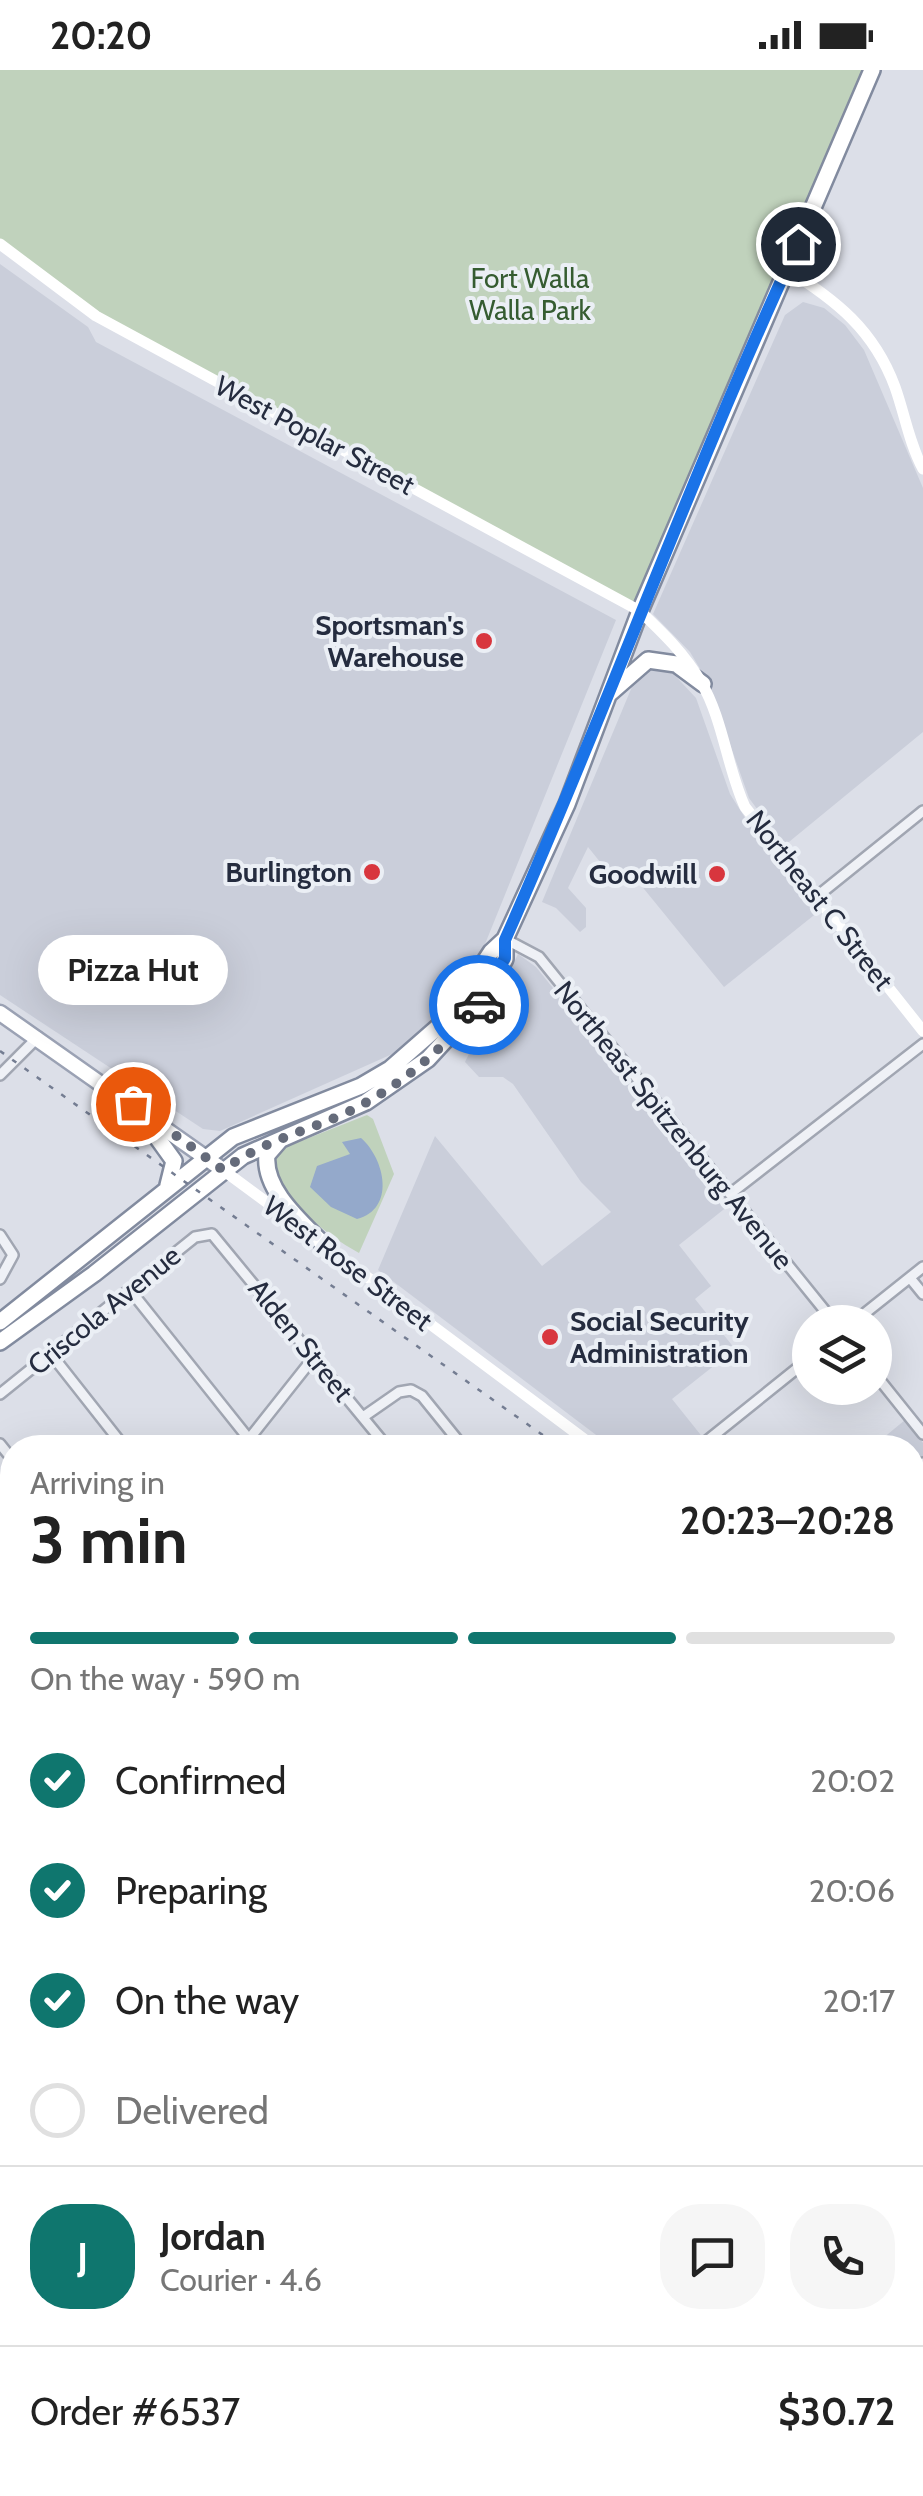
<!DOCTYPE html>
<html lang="en">
<head>
<meta charset="utf-8">
<style>
  :root { --surface:#fff; --page:#f6f6f6; --text:#222; --muted:#767676; --line:#e0e0e0; --accent:#0f766e }
  body { margin:0; font-family:Cabin,sans-serif; background:var(--page); color:var(--text); height:100vh; display:flex; flex-direction:column; font-size:38px; white-space:nowrap }
  * { box-sizing:border-box; margin:0 }
  p { font-size:32px; color:var(--muted) }
  .icon { flex:none; width:55px; height:55px; fill:none; stroke:currentColor; stroke-width:2; stroke-linecap:round; stroke-linejoin:round }
  .map { position:relative; flex:1; overflow:hidden }
  .details { position:absolute; left:0px; top:1365px; width:925px; height:1062px; display:flex; flex-direction:column; background:var(--surface); border-radius:40px 40px 0 0; box-shadow:0 10px 40px #0002 }
  .details>* { flex:none }
  .controls { position:absolute; left:792px; top:1235px; display:grid; gap:20px }
  .controls a { display:grid; place-items:center; width:100px; height:100px; border-radius:50%; background:var(--surface); box-shadow:0 10px 40px #0002; font-size:50px }
  .pin { position:absolute; display:grid; place-items:center; width:85px; height:85px; color:#fff; margin:-42px; border:5px solid #fff; border-radius:50%; box-shadow:0 2px 10px #0007 }
  .courier { position:absolute; display:grid; place-items:center; width:100px; height:100px; margin:-50px; border:8px solid #1a73e8; border-radius:50%; background:#fff; color:#222; box-shadow:0 2px 12px #0007 }
  .bubble { position:absolute; height:70px; border-radius:35px; background:var(--surface); box-shadow:0 10px 40px #0002; font-size:32px; font-weight:700; line-height:70px; text-align:center }
  .summary em { font-style:normal; font-weight:700 }
  .summary div { display:flex; flex-direction:column-reverse }
  .summary { display:flex; align-items:center; justify-content:space-between; height:170px; padding:0 30px }
  h1 { font-size:65px; font-weight:700; line-height:75px }
  .bar { display:grid; grid-template-columns:repeat(4,1fr); gap:15px 10px; align-content:center; height:120px; padding:0 30px }
  .bar i { height:12px; border-radius:8px; background:var(--line) }
  .bar .active { background:var(--accent) }
  .bar p { grid-column:span 4 }
  .line { display:flex; align-items:center; gap:25px; padding:0 30px; border-top:2px solid var(--line) }
  .line div { flex:1 }
  .round { display:grid; place-items:center; flex:none; width:105px; height:105px; border-radius:40px; background:var(--page) }
  ol { padding:0 30px; list-style:none }
  li { display:flex; align-items:center; gap:30px; height:110px }
  li p { margin-inline-start:auto }
  li .icon { padding:10px; border-radius:50%; background:var(--accent); color:#fff; stroke-width:4 }
  li:last-child { color:var(--muted) }
  li i { width:55px; height:55px; border:5px solid var(--line); border-radius:50% }
  .status { display:flex; justify-content:space-between; align-items:center; height:70px; padding:0 50px; background:var(--surface); direction:ltr }
  .status svg { height:28px; fill:currentColor }
  .map>svg:first-child { display:block }
</style>
</head>
<body>
<div class="status"><b>20:20</b><svg viewBox="0 0 49 12"><path d="M0 12V9h3v3zM5 12V6h3v6zM10 12V3h3v9zM15 12V0h3v12zM26 1h20v11H26zM47 4h2v5h-2z"/></svg></div>
<div class="map">
<svg width="923" height="2426" viewBox="0 0 923 2426">
  <rect width="100%" height="100%" fill="#dcdfe8"/>
  <!-- built -->
  <path fill="#caceda" d="M0,194l88,63 8,15 520,278 -135,334 -46,66 -36,31 -179,80 -17,-2 -203,-134z
    M803,232l21,6 21,17 19,25 59,138v244l-139,114 -35,-48 -41,-116 -18,-30 -37,-38 132,-299z
    M653,595l16,4 27,29 34,96 31,49 57,69 -94,75 -93,-114 -14,10 -29,-36 -20,41 18,20v19l-6,5 -24,-24 -14,-6 92,-220z
    M518,884l18,13 192,239 -49,39 32,41 -16,13 40,50 -63,50 32,40 -11,8h-81l-234,-177 57,-134 107,130 69,-54 -30,-30 -68,-98 -10,-7h-24l-14,-15z
    M905,1350l18,23v86l-10,8 -1,-89h-41z"/>
  <!-- green -->
  <path fill="#c0d2bc" d="M0,0h872l-232,541 -544,-295 -96,-72z
    M367,1045l6,4 21,55 -35,79c-36,-20 -75,-52 -86,-92l13,-14z
    M923,1494v103l-10,-7 -1,-88z"/>
  <!-- water -->
  <path fill="#94a9cb" d="M361,1068c24,21 35,71 -4,81l-26,-12 -21,-20 7,-21 33,-12 -8,-12z"/>
  <g fill="none" stroke-linecap="round" stroke-linejoin="round">
    <!-- street casing -->
    <g stroke="#a1a6b2" stroke-width="14">
      <path id="street" d="M815,828l108,-87
        M505,869l34,18 295,365
        M0,1005l38,-38
        M730,1124l193,-150
        M0,1165l13,20 -13,24
        M910,1208l13,16
        M130,1220l126,158
        M854,1252l69,-55
        M51,1284l74,94
        M875,1304l48,60
        M0,1324l195,-157 17,-3 176,214
        M363,1347l36,-25 12,-2 11,6 42,52
        M249,1369l65,-82
        M0,1374l12,15
        M698,1378l112,-90
        M912,1401l11,-8
        M0,1531l12,16
        M0,1807l12,15
        M912,2010l11,-8
        M912,2390l11,-9
        M491,2415l9,11
        M868,2426l13,-11"/>
    </g>
    <!-- primary casing -->
    <g stroke="#9ba2b4" stroke-width="19">
      <path id="primary" d="M0,943l223,157"/>
    </g>
    <!-- highway casing -->
    <g stroke="#828b9f" stroke-width="20">
      <path id="highway" d="M609,624l39,-34 28,4 27,20
        M133,1034l41,57 -6,24
        M280,1070l-13,15c-4,35 35,67 57,90
        M0,1252l233,-185 128,-51 29,-17 57,-50 44,-67 14,-13 62,-135 73,-193 232,-541
        M0,1272l94,-68 149,-118 123,-54 62,-43 56,-61 21,-39v-20"/>
    </g>
    <!-- street -->
    <use href="#street" stroke="#eff1f6" stroke-width="9"/>
    <!-- secondary -->
    <path stroke="#fff" stroke-width="11" d="M0,174l96,72 544,295c23,22 45,43 61,71 22,37 26,86 44,125l178,224
      M786,199c50,31 88,61 109,118 10,28 14,56 28,82
      M223,1100l77,57
      M319,1171l277,207
      M912,1606l11,8
      M912,1830l11,13"/>
    <!-- primary -->
    <use href="#primary" stroke="#fff" stroke-width="14"/>
    <!-- highway -->
    <use href="#highway" stroke="#fff" stroke-width="15"/>
    <!-- rail -->
    <path stroke="#747d92" stroke-width="2.5" stroke-dasharray="5 10" stroke-linecap="butt" d="M0,981l561,397
      M912,1628l11,7"/>
  </g>
  <g fill="none" stroke-linecap="round" stroke-linejoin="round">
    <!-- done -->
    <path stroke="#656b7a" stroke-width="10" stroke-dasharray="0 18" d="M133,1034l90,66c37,-27 77,-37 119,-55 55,-26 99,-63 137,-110"/>
    <!-- route -->
    <path stroke="#1a73e8" stroke-width="12" d="M479,935l26,-47v-18c102,-230 187,-468 293,-696"/>
  </g>
  <!-- markers -->
  <g fill="#d8363e" stroke="#ebeff5" stroke-width="4">
    <circle cx="484" cy="571" r="10"/>
    <circle cx="372" cy="802" r="10"/>
    <circle cx="717" cy="804" r="10"/>
    <circle cx="550" cy="1267" r="10"/>
  </g>
  <g text-anchor="middle" stroke-width="8" stroke-linejoin="round" paint-order="stroke">
    <!-- park labels -->
    <g font-size="28" fill="#355c31" stroke="#ebeff5">
      <text x="530" y="218">Fort Walla<tspan x="530" dy="32">Walla Park</tspan></text>
    </g>
    <!-- street labels -->
    <g font-size="28" fill="#252c3f" stroke="#ebeff5">
      <text transform="translate(315 365) rotate(28)" y="10">West Poplar Street</text>
      <text transform="translate(820 830) rotate(52)" y="10">Northeast C Street</text>
      <text transform="translate(674 1055) rotate(51)" y="10">Northeast Spitzenburg Avenue</text>
      <text transform="translate(348 1193) rotate(37)" y="10">West Rose Street</text>
      <text transform="translate(104 1240) rotate(-39)" y="10">Criscola Avenue</text>
      <text transform="translate(301 1270) rotate(51)" y="10">Alden Street</text>
    </g>
    <!-- poi labels -->
    <g font-size="28" font-weight="bold" fill="#252c3f" stroke="#ebeff5" text-anchor="end">
      <text x="464" y="565">Sportsman's<tspan x="464" dy="32">Warehouse</tspan></text>
      <text x="352" y="812">Burlington</text>
      <text x="697" y="814">Goodwill</text>
      <text x="570" y="1261" text-anchor="start">Social Security<tspan x="570" dy="32">Administration</tspan></text>
    </g>
  </g>
</svg>
<div class="controls">
<a><svg class="icon" aria-label="layers" viewBox="0 0 24 24"><path d="M12 4l9 5-9 5-9-5zM3 14l9 5 9-5"/></svg></a>
</div>
<div class="pin" style="left:133px;top:1034px;background:#ea580c"><svg class="icon" aria-label="bag" viewBox="0 0 24 24"><path d="M5 8h14l-1 12H6zM9 8a3 3 0 0 1 6 0"/></svg></div>
<div class="pin" style="left:798px;top:174px;background:#1f2937"><svg class="icon" aria-label="home" viewBox="0 0 24 24"><path d="M3 11l9-7 9 7M6 9v11h12V9"/></svg></div>
<div class="courier" style="left:479px;top:935px"><svg class="icon" aria-label="car" viewBox="0 0 24 24"><path d="M5 17H2v-5l4-1 3-4h7l3 4 3 1v5h-3M9 17h6M6 11h13"/><circle cx="7" cy="17" r="2"/><circle cx="17" cy="17" r="2"/></svg></div>
<div class="bubble" style="left:38px;top:865px;width:190px">Pizza Hut</div>
<section class="details">
<div class="summary"><div><h1>3 min</h1><p>Arriving in</p></div><em>20:23–20:28</em></div>
<div class="bar"><i class="active"></i><i class="active"></i><i class="active"></i><i></i><p>On the way · 590 m</p></div>
<ol>
<li><svg class="icon" aria-label="check" viewBox="0 0 24 24"><path d="M5 12l5 5 9-10"/></svg>Confirmed<p>20:02</p></li>
<li><svg class="icon" aria-label="check" viewBox="0 0 24 24"><path d="M5 12l5 5 9-10"/></svg>Preparing<p>20:06</p></li>
<li><svg class="icon" aria-label="check" viewBox="0 0 24 24"><path d="M5 12l5 5 9-10"/></svg>On the way<p>20:17</p></li>
<li><i></i>Delivered</li>
</ol>
<div class="line" style="height:180px"><b class="round" style="background:var(--accent);color:#fff">J</b><div><b>Jordan</b><p>Courier · 4.6</p></div><a class="round"><svg class="icon" aria-label="chat" viewBox="0 0 24 24"><path d="M4 5h16v11H9l-5 4z"/></svg></a><a class="round"><svg class="icon" aria-label="phone" viewBox="0 0 24 24"><path d="M5 4h4l2 5-3 2q2 4 5 5l2-3 5 2v4C11 20 4 13 5 4z"/></svg></a></div>
<div class="line" style="height:130px"><div>Order #6537</div><b>$30.72</b></div>
</section>
</div>
</body>
</html>
